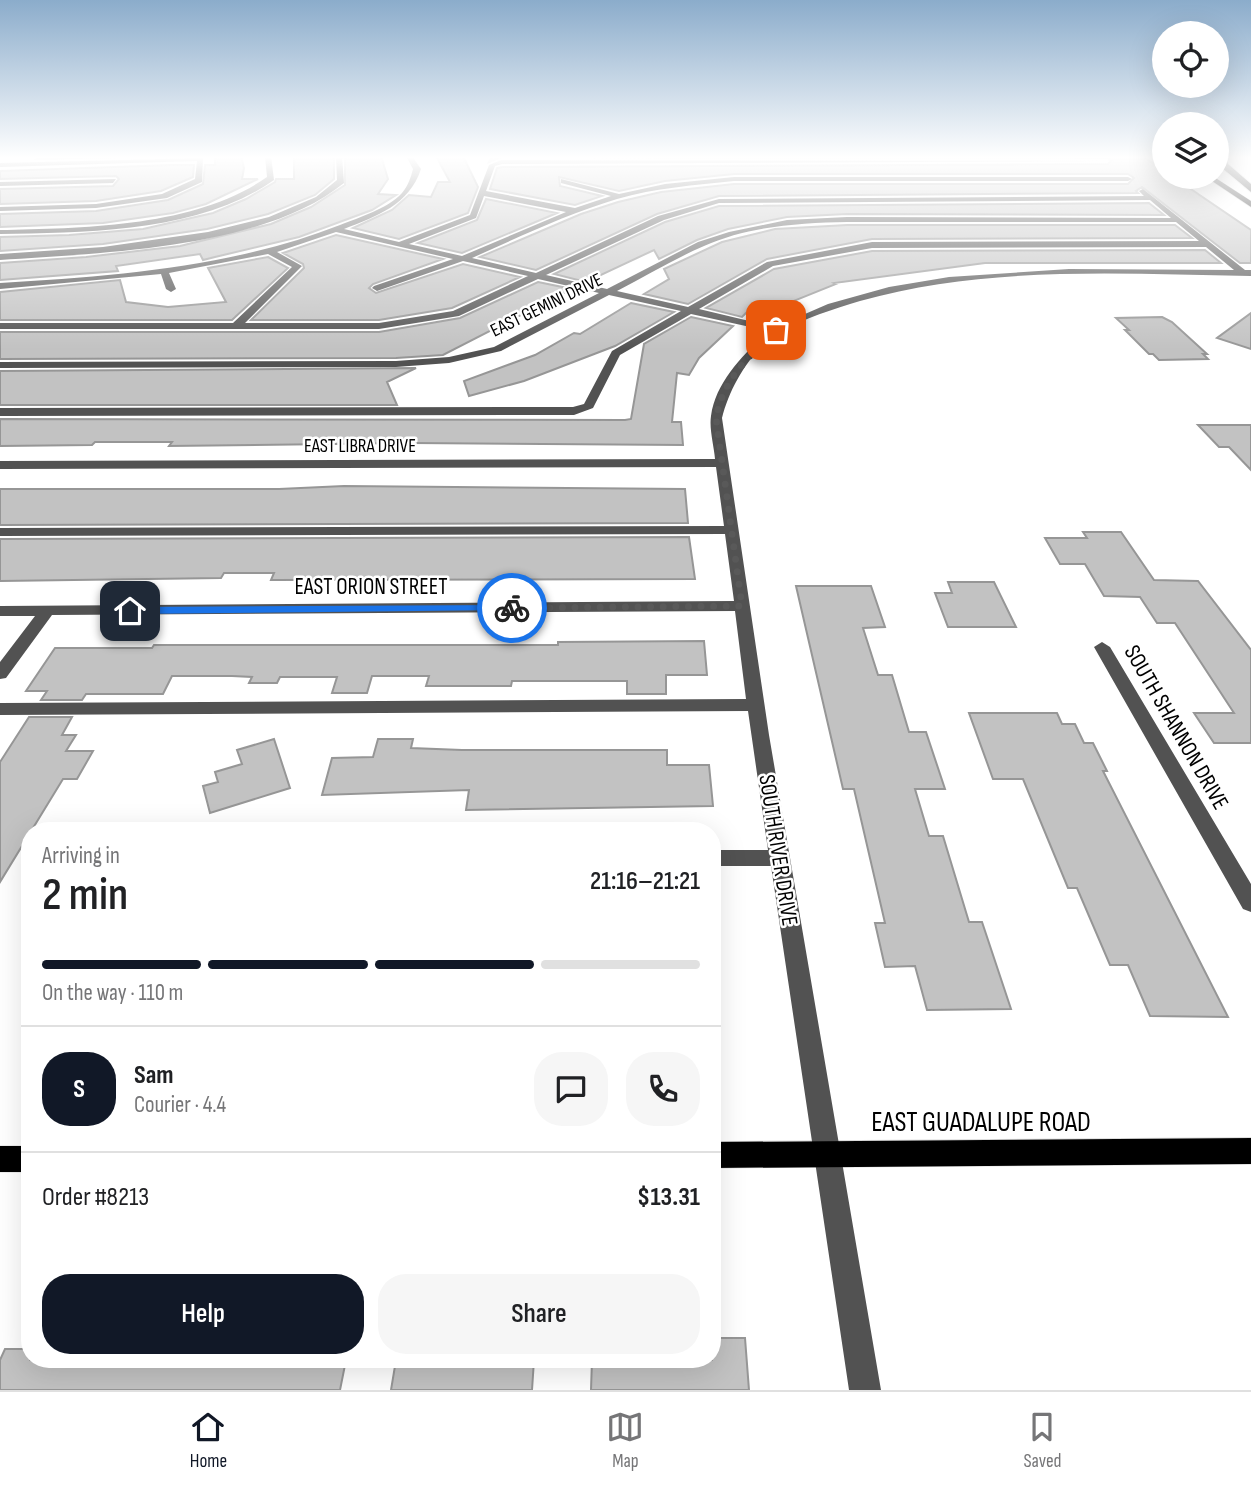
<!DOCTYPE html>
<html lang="en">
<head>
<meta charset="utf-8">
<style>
  :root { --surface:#fff; --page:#f6f6f6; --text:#202124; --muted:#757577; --line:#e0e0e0; --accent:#111827 }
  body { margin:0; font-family:"Sofia Sans Condensed",sans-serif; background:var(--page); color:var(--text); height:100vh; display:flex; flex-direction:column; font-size:26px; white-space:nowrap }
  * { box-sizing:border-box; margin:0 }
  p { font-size:23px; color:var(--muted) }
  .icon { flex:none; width:38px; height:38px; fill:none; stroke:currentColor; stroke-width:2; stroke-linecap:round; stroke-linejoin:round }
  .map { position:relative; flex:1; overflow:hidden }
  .side { position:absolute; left:21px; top:822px; width:700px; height:546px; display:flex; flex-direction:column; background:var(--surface); border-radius:28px; box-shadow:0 7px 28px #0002 }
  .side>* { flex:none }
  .controls { position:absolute; left:1152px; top:21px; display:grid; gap:14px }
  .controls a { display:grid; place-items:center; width:77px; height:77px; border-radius:50%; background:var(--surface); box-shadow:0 7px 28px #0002; font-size:35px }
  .pin { position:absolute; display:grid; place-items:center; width:60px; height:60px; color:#fff; margin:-30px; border-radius:14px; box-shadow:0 4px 10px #0006 }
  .courier { position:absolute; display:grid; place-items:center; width:70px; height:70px; margin:-35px; border:5px solid #1a73e8; border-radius:50%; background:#fff; color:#222; box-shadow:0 2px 9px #0007 }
  .summary em { font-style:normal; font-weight:600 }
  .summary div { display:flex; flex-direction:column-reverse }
  .summary { display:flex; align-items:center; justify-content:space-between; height:119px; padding:0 21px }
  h1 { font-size:46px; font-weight:600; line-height:52px }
  .bar { display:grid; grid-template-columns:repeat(4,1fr); gap:10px 7px; align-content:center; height:84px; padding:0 21px }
  .bar i { height:9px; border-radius:5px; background:var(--line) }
  .bar .selected { background:var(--accent) }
  .bar p { grid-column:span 4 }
  .line { display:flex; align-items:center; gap:18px; padding:0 21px; border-top:2px solid var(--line) }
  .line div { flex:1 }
  .round { display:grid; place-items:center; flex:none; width:74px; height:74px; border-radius:28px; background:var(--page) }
  .cta { display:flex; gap:14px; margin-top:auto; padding:14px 21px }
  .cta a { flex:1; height:80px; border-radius:28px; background:var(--accent); color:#fff; font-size:28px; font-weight:600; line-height:80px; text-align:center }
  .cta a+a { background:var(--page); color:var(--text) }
  .menu { display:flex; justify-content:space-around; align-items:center; height:98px; border-top:2px solid var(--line); background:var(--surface); font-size:19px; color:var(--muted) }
  .menu a { display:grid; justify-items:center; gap:4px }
  .menu .selected { color:var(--accent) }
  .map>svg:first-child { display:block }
</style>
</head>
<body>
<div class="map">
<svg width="1251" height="1390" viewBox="0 0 1251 1390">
  <rect width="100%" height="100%" fill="#fff"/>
  <!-- building -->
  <path fill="#c2c2c2" stroke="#969696" stroke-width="2" d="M39,156h132l-135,3z
    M215,156h26l3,12 -2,11h16l-52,25 -33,9 -70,10 -103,4v-13l96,-3 72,-11 35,-16 2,-19h10z
    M294,156h40v23l-19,16 -47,19 -61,15 -104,15 -103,7v-14l69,-2 74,-6 70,-16 33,-14 29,-17 1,-3h18z
    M345,156h36l7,23 -10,15 18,1 -24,15 -73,27 -84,20 -12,3 -3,-6 -84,12 2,5 -118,9v-17l86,-6 94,-11 91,-22 40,-17 34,-22z
    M436,156h27l15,31 -10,26 -69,26 -46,-11 39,-18 17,-15 22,2 7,-15h12z
    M492,156l651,1 21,13v7h9l78,53v33h-11l-98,-76 -6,4 2,2 -419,3 -62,18 -121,56 -56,-13 101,-43 37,-12 43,-10 73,-8h394l6,-6 -6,-4h-394l-69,7 -46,10 -60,-14 1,9 42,10 -27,9 -85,-16 7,-21 5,-1 606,-3 3,-3 -3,-3 -607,-1 -12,5z
    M171,165h23l-1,12 -32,14 -65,10 -96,3v-15l113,-3 6,-7 -3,-3 -116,3v-8z
    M486,199l71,14 -95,40 -44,-10 59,-23z
    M1149,203l15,12 -317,-1 -60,3 -59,12 -31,11 -38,19 -5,-9 -68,32 -32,-8 111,-52 54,-16z
    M847,225h328l17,13 -320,1 -105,20 -79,45 -44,-10 25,-15 -5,-10 58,-27 53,-13z
    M336,235l107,24 -70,25 -4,4 7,5 87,-29 57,13 -68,31 -73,12h-128l53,-52 -1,-4 -20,-11z
    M1205,250l16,13h-236l-151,20 2,1 -77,31 -11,-4 -6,6 -36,-9 68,-39 98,-18z
    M268,257l20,11 -56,52h-232v-28l120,-12 6,22 42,5 58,-5 -18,-34z
    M538,282l34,7 -129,66 -47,3 -396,1v-27h379l81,-14z
    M631,303l43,9 -59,34 -91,35 -55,15 -5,-15 71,-26 39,-22 6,1z
    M1251,313v36l-34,-11z
    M691,317l42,9 -34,32 -10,17 -12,-2 -5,49h9l2,23 -272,-2 -242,3 3,-4h-77l-3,3 -92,1v-27l625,1 6,-1 13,-75z
    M1162,317l10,5 35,32h-4l5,5 -49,1 -6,-6h-4l-24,-24h4l-13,-12z
    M416,368l-29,14 10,23h-397v-34z
    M1198,425h53v45l-22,-23h-10z
    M344,486l341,3 3,34 -688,2v-36h279z
    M1083,532h38l33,48 44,1 53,69v93h-37l-20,-30h40l-59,-90h-18l-17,-26 -36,-1 -19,-32h-25l-15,-26h42z
    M689,537l6,42 -424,1 3,-7h-50l-3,5 -221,3v-42z
    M948,582h46l22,45h-68l-13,-34h17z
    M796,586h75l14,41 -22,1 15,47h14l17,57h17l19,57h-30l14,47h14l26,86h13l29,87 -84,1 -12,-44 -30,1 -10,-44h10l-31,-134h-11z
    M704,641l3,34h-41v19h-39v-13h-115l-1,5h-85l3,-10h-57l-5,17h-35l5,-16h-57l-3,6h-28l3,-6 -20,-1h-60l-9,18h-77l-4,6h-41l6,-9h-21l29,-43h97l2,-3h404v-3z
    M969,713h88l5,11h13l9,19h9l14,28h-4l125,246 -78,-1 -22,-51h-18l-33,-77h-9l-45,-109h-30z
    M29,717h43l-10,18h14l-10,16h27l-16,28h-14l-63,103v-120z
    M274,739l16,49 -80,25 -7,-27 15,-4 -3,-10 27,-8 -5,-14z
    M378,739h35l-2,9 51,2h205v15h42l4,41 -247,4 3,-20 -147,5 10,-37 41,-1z
    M712,1338h33l4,52h-158l1,-30h120z
    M5,1349h25v11h316l-6,30h-340v-30z
    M396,1360h138l-2,30h-141z"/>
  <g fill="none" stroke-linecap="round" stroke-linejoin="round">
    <!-- major casing -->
    <g stroke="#dbdbdb" stroke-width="1">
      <path id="major" d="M1206,177h8l37,24v6z
        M1251,1138v26l-539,4v-26z
        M0,1146h30v26h-30z"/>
    </g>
    <!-- highway casing -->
    <g stroke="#dbdbdb" stroke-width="2">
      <path id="highway" d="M1217,156h8l3,8 23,20v8l-30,-25z"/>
    </g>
    <!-- minor -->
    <path fill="#525252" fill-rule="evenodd" d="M265,156h6l3,24c-73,52 -187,53 -274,54v-4c85,-2 196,-3 267,-53z
      M336,156h6l2,27c-81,66 -242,70 -344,77v-6l103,-7 105,-15 61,-15 47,-20 21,-17z
      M406,156h6l9,13c-12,36 -44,47 -77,60l55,13 71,-27 19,-50 12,-5 607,1 -606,3 -7,2 -9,25 89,17 36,-12 -50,-13v-4l58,15 46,-10 69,-7h394l4,2 -4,2h-394c-39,4 -79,7 -117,18 -50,15 -98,38 -145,59l64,15 122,-57 61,-17 425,-3 -5,-5 4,-2 102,81h6v6c-130,-2 -264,-11 -391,25 -26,8 -56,17 -80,31 -29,18 -50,54 -58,86l47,317 112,655h-32l-78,-524h-59v-16h56l-20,-139 -748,4v-12l746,-4 -11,-88 -683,4 -46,63 -6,1v-17l35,-46h-35v-10l734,-5 -9,-67 -725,2v-8l724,-2 -8,-59 -716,2v-8l715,-2c-1,-13 -6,-30 -4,-43 5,-35 33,-62 58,-85l-78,-17 -71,41 -27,53 -19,7 -574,1v-8l573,-1 11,-3 28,-53 69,-40 -72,-16 -108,56 -52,12 -53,4 -396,1v-6l396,-1 53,-4 45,-10 105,-54 -61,-14 -79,37 -80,13h-379v-6h233l59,-56 -24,-13 -99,19 7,16 -5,3 -5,-3 -5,-15 -161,15v-6c116,-7 233,-16 340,-58 20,-8 47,-16 62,-32 6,-7 9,-16 11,-24zM484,196l82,16 -104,44 -53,-12 67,-26zM1150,200l21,18 -324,-1 -60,3 -58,12 -31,10 -91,47 -61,-14 118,-55 55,-17zM847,222h329l23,19 -327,1 -105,20 -79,45 -71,-16c29,-15 57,-32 87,-45 45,-20 95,-23 143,-24zM336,232l117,27 -79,27 -2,2 5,3 86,-30 65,15 -75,35 -74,12h-134l57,-57 -25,-14zM1206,247l28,23 -165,-1 -120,8 -60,10 -61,17 -53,23 -76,-18 74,-43 99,-18z
      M203,158l-1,24 -35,16 -71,10 -96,3v-4l96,-3 66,-10 33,-15 2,-18 -197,6v-4z
      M116,179l-3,4 -113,3v-4z
      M1102,642l8,5 141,237v28l-8,-3 -149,-262z"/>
    <!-- major -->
    <use href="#major" fill="#000" fill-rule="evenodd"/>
    <!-- highway -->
    <use href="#highway" fill="#000" fill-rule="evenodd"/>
  </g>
  <!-- sky -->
  <linearGradient id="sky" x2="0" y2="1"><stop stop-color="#8baccb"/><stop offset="0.45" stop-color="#fff"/><stop offset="1" stop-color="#fff" stop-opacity="0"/></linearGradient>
  <rect width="1251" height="350" fill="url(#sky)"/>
  <!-- route -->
  <path fill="#1a73e8" d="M512,605l4,1v4l-386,4 -5,-3 5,-4z"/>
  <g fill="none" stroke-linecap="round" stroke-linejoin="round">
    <!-- done -->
    <path stroke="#595959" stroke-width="7" stroke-dasharray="0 12.6" d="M512,608l230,-2 -26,-188c7,-38 32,-62 60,-88"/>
  </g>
  <g text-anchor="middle" stroke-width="5" stroke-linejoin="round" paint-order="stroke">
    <!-- far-street labels -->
    <g font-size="19" fill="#000" stroke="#fff">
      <text transform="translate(546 304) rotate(-26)" y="7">EAST GEMINI DRIVE</text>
      <text x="360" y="452">EAST LIBRA DRIVE</text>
    </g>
    <!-- street labels -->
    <g font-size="23" fill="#000" stroke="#fff">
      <text x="371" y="594">EAST ORION STREET</text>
      <text transform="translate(1177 727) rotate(60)" y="8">SOUTH SHANNON DRIVE</text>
      <text transform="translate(779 850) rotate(81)" y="8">SOUTH RIVER DRIVE</text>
    </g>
    <!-- near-street labels -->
    <g font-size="28" fill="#000" stroke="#fff">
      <text x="981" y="1131">EAST GUADALUPE ROAD</text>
    </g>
  </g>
</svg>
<div class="controls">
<a><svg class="icon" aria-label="locate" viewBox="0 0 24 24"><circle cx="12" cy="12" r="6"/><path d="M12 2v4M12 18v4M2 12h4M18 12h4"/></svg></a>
<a><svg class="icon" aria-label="layers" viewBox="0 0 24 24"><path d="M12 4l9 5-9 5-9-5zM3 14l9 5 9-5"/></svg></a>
</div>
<div class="pin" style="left:776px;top:330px;background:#ea580c"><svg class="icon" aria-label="bag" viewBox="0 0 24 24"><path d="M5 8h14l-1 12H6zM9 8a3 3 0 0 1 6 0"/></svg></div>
<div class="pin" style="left:130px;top:611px;background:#1f2937"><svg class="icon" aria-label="home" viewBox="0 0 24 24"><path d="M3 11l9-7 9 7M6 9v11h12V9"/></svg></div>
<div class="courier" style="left:512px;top:608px"><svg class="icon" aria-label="bike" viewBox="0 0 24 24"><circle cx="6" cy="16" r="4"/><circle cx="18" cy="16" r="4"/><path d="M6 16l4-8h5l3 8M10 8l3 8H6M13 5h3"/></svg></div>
<section class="side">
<div class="summary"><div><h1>2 min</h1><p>Arriving in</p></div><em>21:16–21:21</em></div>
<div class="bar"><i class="selected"></i><i class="selected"></i><i class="selected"></i><i></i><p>On the way · 110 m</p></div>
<div class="line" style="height:126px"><b class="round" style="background:var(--accent);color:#fff">S</b><div><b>Sam</b><p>Courier · 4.4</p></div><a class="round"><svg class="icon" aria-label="chat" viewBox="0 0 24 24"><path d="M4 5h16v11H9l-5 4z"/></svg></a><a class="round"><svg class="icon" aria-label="phone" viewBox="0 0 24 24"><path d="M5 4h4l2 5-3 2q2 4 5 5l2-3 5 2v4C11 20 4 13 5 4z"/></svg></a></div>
<div class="line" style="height:91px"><div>Order #8213</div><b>$13.31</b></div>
<div class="cta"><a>Help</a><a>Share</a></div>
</section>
</div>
<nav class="menu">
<a class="selected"><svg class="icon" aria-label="home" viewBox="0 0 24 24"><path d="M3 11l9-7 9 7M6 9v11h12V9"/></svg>Home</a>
<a><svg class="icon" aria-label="map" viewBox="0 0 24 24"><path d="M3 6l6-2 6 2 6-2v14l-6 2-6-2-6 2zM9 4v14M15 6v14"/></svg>Map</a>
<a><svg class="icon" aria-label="saved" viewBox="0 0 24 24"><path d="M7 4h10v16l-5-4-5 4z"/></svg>Saved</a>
</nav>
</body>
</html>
